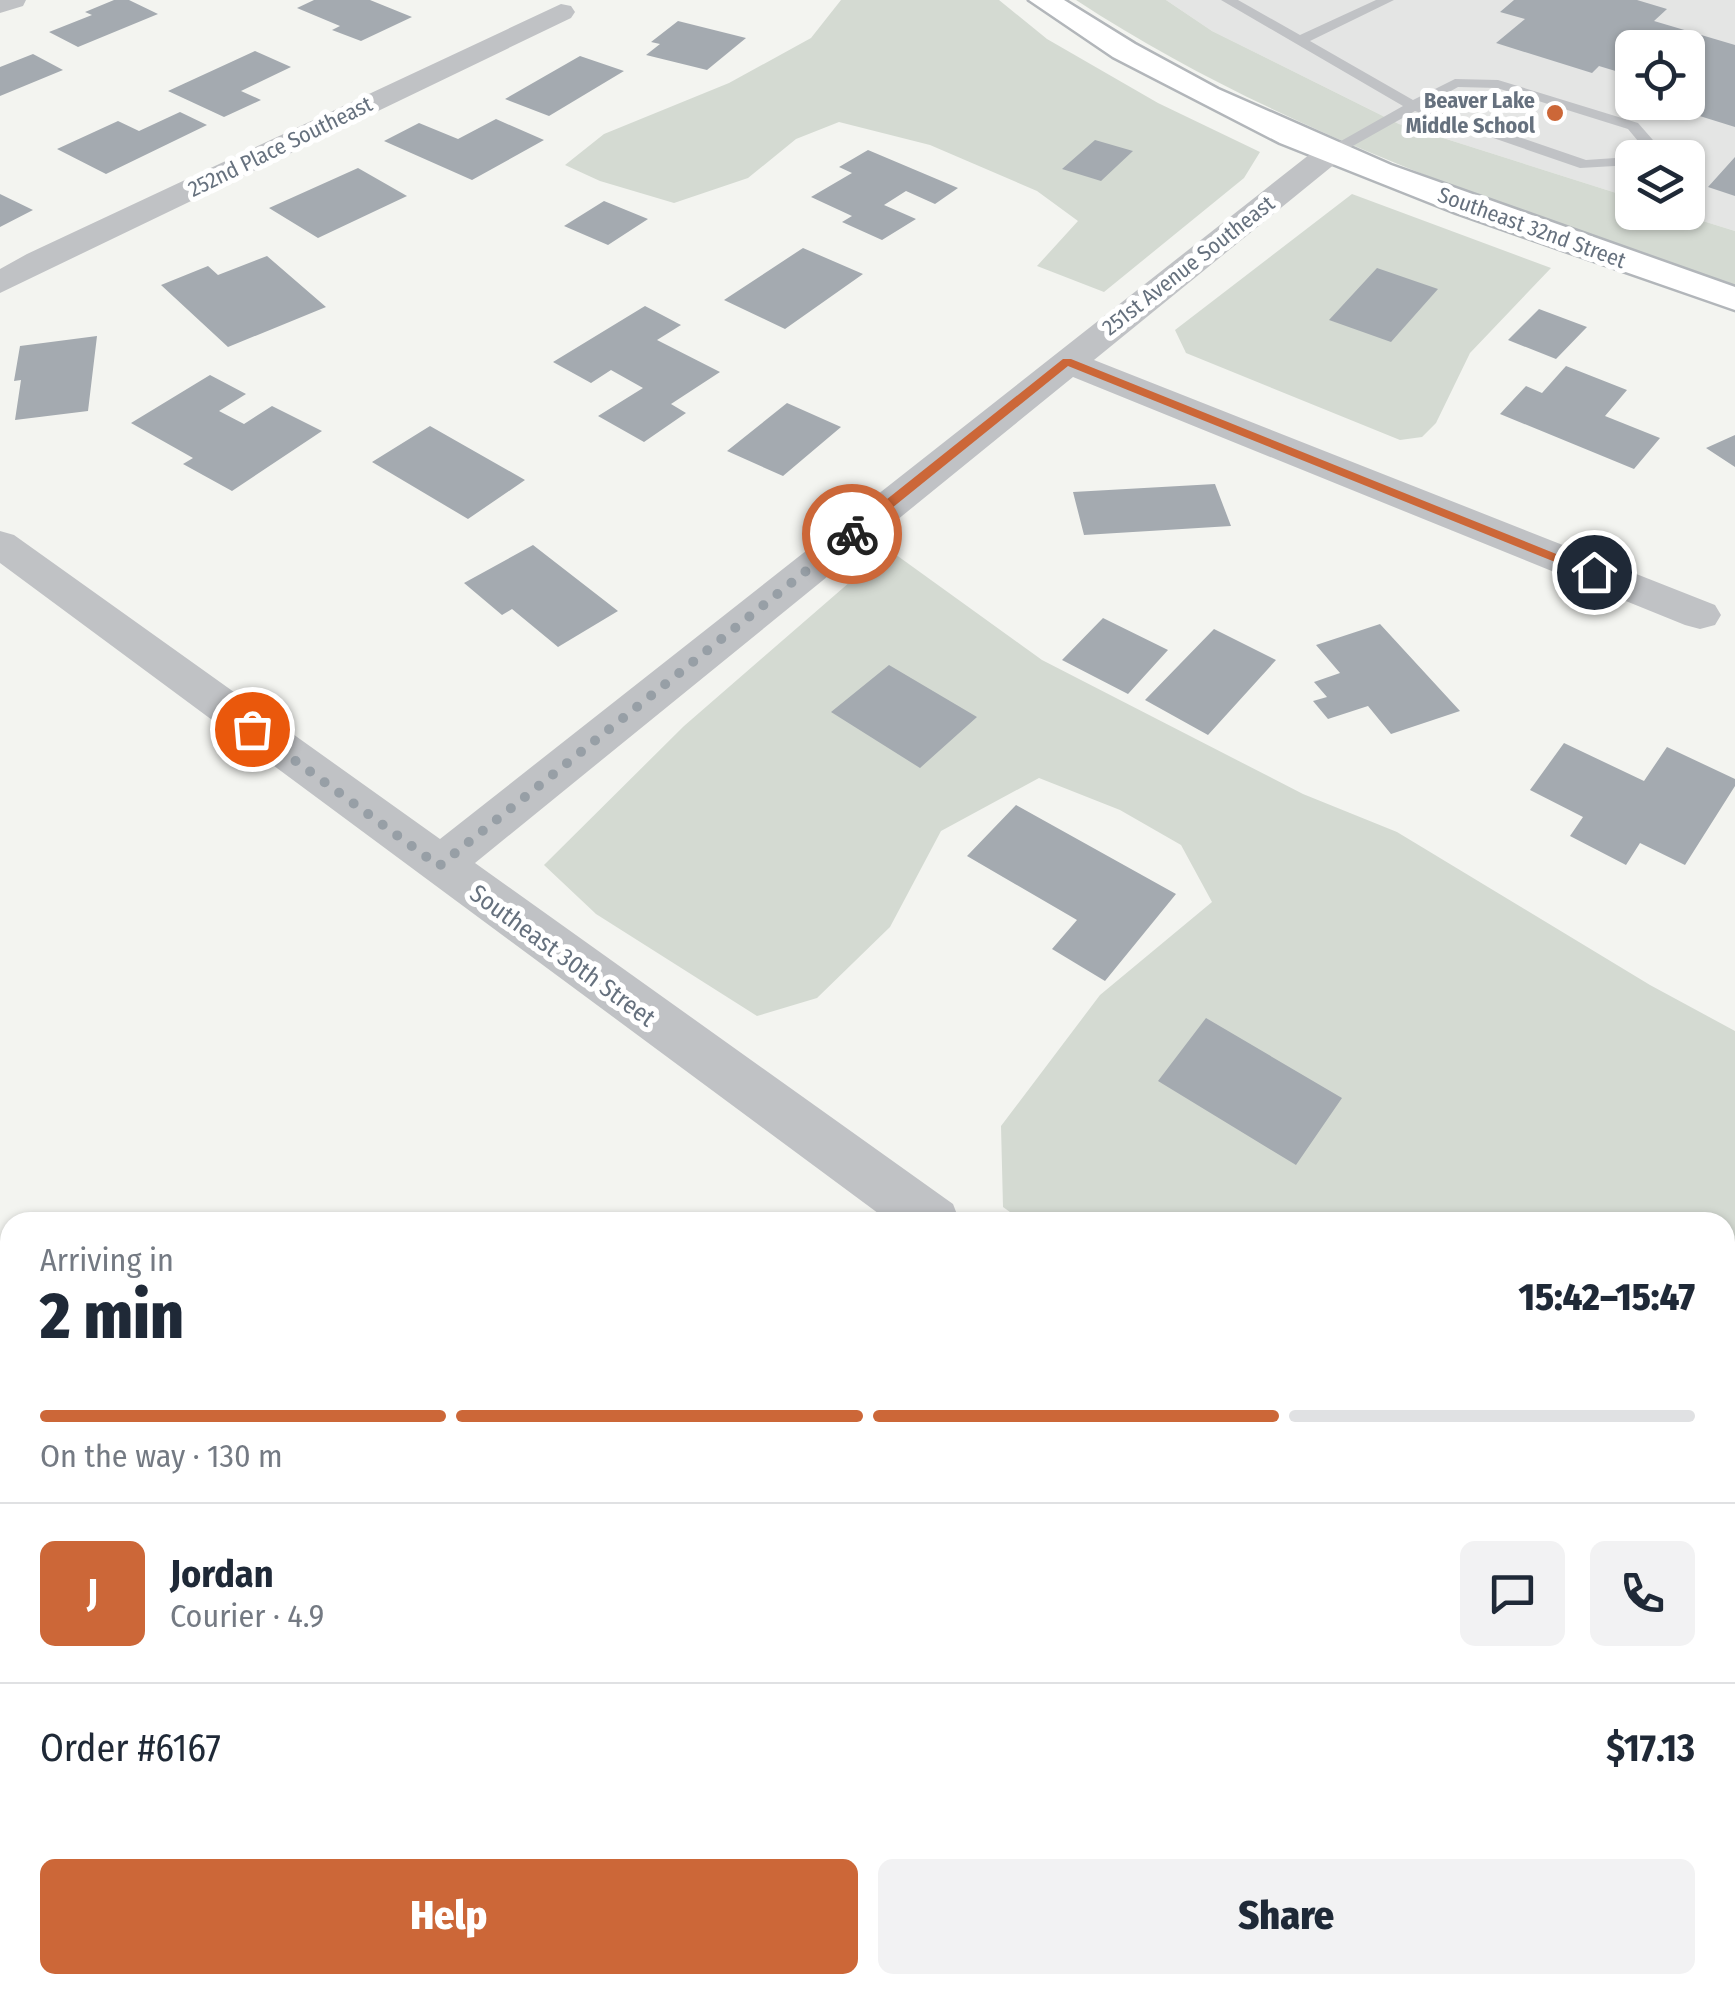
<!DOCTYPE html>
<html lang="en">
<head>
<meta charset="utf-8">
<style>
  :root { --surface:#fff; --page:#f2f2f3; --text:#1f2937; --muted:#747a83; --line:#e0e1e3; --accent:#cc6738 }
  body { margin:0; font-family:"Fira Sans Condensed",sans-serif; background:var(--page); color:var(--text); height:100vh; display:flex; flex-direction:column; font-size:38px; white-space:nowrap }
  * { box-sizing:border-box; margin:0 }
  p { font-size:32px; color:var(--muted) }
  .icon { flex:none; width:55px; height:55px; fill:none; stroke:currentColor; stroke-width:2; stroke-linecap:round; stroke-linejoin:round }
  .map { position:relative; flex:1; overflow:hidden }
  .details { position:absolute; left:0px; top:1212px; width:1735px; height:782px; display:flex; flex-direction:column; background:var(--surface); border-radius:30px 30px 0 0; box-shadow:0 2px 8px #0004 }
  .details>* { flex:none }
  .buttons { position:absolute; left:1615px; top:30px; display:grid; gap:20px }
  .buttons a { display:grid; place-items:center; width:90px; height:90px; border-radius:15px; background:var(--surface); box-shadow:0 2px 8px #0004; font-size:50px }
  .pin { position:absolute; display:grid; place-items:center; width:85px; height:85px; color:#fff; margin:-42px; border:5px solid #fff; border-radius:50%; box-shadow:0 2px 10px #0007 }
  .courier { position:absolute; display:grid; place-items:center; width:100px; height:100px; margin:-50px; border:8px solid #cc6738; border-radius:50%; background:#fff; color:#222; box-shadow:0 2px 12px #0007 }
  .summary em { font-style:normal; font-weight:800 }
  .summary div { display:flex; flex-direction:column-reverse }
  .summary { display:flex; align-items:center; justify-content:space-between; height:170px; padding:0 40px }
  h1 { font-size:65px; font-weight:800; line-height:75px }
  .bar { display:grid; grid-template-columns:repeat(4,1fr); gap:15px 10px; align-content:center; height:120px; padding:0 40px }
  .bar i { height:12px; border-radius:8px; background:var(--line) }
  .bar .on { background:var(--accent) }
  .bar p { grid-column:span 4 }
  .line { display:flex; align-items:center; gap:25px; padding:0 40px; border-top:2px solid var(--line) }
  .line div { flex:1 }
  .round { display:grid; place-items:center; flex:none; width:105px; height:105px; border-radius:15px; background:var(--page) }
  .button { display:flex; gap:20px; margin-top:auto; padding:20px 40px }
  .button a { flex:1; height:115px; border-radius:15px; background:var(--accent); color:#fff; font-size:40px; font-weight:800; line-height:115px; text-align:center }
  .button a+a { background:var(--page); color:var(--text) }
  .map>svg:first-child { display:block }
</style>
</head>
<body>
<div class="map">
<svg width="1735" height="1993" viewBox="0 0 1735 1993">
  <rect width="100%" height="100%" fill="#f3f4f0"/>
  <!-- built -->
  <path fill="#e4e5e4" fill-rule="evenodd" d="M1166,0h569v231l-58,-18 11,-1v-54h-56v40l-233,-74 -187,-93zM1632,48h56v54h-56z"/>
  <!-- green -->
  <path fill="#d4dad2" d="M841,0h158l48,39 111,64 102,49 -16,26 -140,114 -67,-26 41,-45 -41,-30 -107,-46 -91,-23 -43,17 -48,39 -74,25 -74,-22 -35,-16 39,-31 125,-51 82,-45z
    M1076,0h90l46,31 187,93 233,74v14l45,1 58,18v56c-225,-79 -458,-155 -659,-287z
    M1352,194l199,74 -81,85 -34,70 -14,14 -22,3 -214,-87 -11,-23z
    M888,549l154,111 261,134 94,38 253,153 85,46v701l-10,-7v-503h-701l-21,-15 -2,-81 99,-131 112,-93 -31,-57 -61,-35 -81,-32 -98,53 -51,96 -73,71 -60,18 -161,-102 -52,-49 140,-139z"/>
  <!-- building -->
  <path fill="#a4aab0" d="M114,0h15l29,14 -80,33 -29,-15 43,-17 -7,-3z
    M314,0h56l42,17 -51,24 -29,-11 8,-4 -43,-18z
    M1514,0h123l30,9 -13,12 81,24v82l-77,-24 30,-1v-54h-56v28l-33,-10 -7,7 -96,-30 29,-24 -25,-7z
    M678,21l68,17 -39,32 -61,-15 14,-11 -9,-2z
    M255,51l36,16 -50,24 20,9 -37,17 -56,-26z
    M33,54l30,16 -63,26v-29z
    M580,56l44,15 -75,45 -44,-17z
    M180,112l27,13 -101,49 -49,-25 61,-28 21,10z
    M496,119l48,21 -72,40 -88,-39 35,-18 39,16z
    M1095,140l38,11 -32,30 -39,-12z
    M868,150l90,38 -23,16 -29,-13 -22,14 32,14 -34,21 -40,-18 10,-6 -41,-19 41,-24 -13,-6z
    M1735,157v39l-27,-9z
    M358,168l49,28 -89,42 -49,-30z
    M0,194l33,16 -33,17z
    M604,201l44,18 -40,26 -44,-19z
    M803,248l60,26 -78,55 -61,-29z
    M267,256l59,51 -98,40 -67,-62 47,-19 10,9z
    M1377,268l61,21 -47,53 -62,-22z
    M645,306l36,19 -24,15 63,32 -49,32 15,9 -42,29 -46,-26 45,-28 -32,-18 -20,13 -38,-21z
    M1539,309l48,18 -31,32 -48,-19z
    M97,336l-9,75 -73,9 6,-40 -7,1 6,-35z
    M1566,366l61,24 -22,26 55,22 -26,31 -134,-55 26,-28 16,7z
    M210,375l36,19 -27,17 25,13 28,-18 50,25 -90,60 -49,-27 10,-6 -62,-35z
    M787,403l54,24 -58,49 -56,-25z
    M430,426l95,54 -57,39 -96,-57z
    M1735,435v32l-29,-19z
    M1215,484l16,42 -147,9 -11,-43z
    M533,545l85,66 -60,36 -46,-38 -10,6 -38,-32z
    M1103,618l65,32 -40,44 -66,-34z
    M1380,624l80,87 -69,23 -23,-28 -40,13 -15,-18 14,-4 -13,-15 26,-9 -24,-28z
    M1214,629l62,31 -68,75 -63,-35z
    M889,665l88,52 -57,51 -89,-56z
    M1564,743l80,38 23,-34 68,32v7l-50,79 -45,-22 -14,22 -56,-29 13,-19 -53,-27z
    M1016,805l160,89 -71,87 -53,-32 25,-29 -110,-64z
    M1206,1018l136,80 -46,67 -138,-84z
    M0,1460l7,8 3,-2v201l-10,9z"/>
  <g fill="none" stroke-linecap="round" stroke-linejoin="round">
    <!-- secondary casing -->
    <g stroke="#b2b6ba" stroke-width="5">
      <path id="secondary" d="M1029,0h35l71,44 83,45 173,76 344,122v23l-279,-97 -176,-70 -167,-86z"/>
    </g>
    <!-- lane -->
    <path fill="#c0c2c5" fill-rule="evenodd" d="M1221,0h17l62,35 76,-35h18l-84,41 103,59 42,-21 43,1 140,43 22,25 -12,10h-16v7l-52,3 -165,-57 -80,45h-10v-6l78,-44zM1458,87l39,1 131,41 15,18 -13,10 -44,3 -160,-55z"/>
    <!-- street -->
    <path fill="#c0c2c5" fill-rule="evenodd" d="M0,0h26l-3,6 -23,7z
      M561,4l10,2 4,6 -4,6 -571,275v-24l27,-15z
      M1330,144l11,3 4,6 -4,6 -247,201 621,245 6,10 -6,10 -15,4 -15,-4 -612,-248 -598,486 478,341 7,18h-70l-890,-659v-32l14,4 426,304 879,-692z
      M1725,1762l10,4v72l-10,-4z"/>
    <!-- secondary -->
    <use href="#secondary" fill="#fff" fill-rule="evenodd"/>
  </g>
  <!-- route -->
  <path fill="#cc6738" d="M1063,359h8l530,213 -11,4 -522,-210 -212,171h-9v-6z"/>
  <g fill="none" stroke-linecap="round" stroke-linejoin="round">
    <!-- done -->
    <path stroke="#979fa6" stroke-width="10" stroke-dasharray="0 18" d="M252,729l187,137 413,-332"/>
  </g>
  <!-- markers -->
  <circle fill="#cc6738" stroke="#fff" stroke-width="4" cx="1555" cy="113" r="10"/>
  <g text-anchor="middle" stroke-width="10" stroke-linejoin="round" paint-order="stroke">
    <!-- far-poi labels -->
    <g font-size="22" font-weight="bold" fill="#66717e" stroke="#fff" text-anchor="end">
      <text x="1535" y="108">Beaver Lake<tspan x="1535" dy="25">Middle School</tspan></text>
    </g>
    <!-- far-street labels -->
    <g font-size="22" fill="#66717e" stroke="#fff">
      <text transform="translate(280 146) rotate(-26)" y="8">252nd Place Southeast</text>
      <text transform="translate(1532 227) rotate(20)" y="8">Southeast 32nd Street</text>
      <text transform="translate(1188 265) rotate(-38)" y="8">251st Avenue Southeast</text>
    </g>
    <!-- street labels -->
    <g font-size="25" fill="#66717e" stroke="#fff">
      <text transform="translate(563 955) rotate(36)" y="9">Southeast 30th Street</text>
    </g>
  </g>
</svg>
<div class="buttons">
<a><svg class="icon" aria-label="locate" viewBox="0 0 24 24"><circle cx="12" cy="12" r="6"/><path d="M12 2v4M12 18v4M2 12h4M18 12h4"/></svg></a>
<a><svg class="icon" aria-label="layers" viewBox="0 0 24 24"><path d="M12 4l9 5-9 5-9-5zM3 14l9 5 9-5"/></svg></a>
</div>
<div class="pin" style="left:252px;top:729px;background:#ea580c"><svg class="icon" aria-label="bag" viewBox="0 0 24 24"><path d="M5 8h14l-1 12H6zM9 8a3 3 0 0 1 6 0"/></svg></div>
<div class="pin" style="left:1594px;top:572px;background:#1f2937"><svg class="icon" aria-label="home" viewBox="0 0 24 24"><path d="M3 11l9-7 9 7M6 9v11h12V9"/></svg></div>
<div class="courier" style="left:852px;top:534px"><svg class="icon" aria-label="bike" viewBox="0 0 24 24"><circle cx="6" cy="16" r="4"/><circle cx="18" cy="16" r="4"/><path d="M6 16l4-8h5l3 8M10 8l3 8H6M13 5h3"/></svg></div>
<section class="details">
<div class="summary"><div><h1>2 min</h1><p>Arriving in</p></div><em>15:42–15:47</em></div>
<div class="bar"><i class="on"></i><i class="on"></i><i class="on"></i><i></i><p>On the way · 130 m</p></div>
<div class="line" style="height:180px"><b class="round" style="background:var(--accent);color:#fff">J</b><div><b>Jordan</b><p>Courier · 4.9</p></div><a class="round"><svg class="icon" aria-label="chat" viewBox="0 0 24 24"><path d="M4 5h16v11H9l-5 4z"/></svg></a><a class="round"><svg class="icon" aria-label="phone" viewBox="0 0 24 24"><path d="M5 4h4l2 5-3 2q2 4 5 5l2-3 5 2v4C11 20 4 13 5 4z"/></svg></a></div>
<div class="line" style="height:130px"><div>Order #6167</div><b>$17.13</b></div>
<div class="button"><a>Help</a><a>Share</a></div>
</section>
</div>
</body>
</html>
